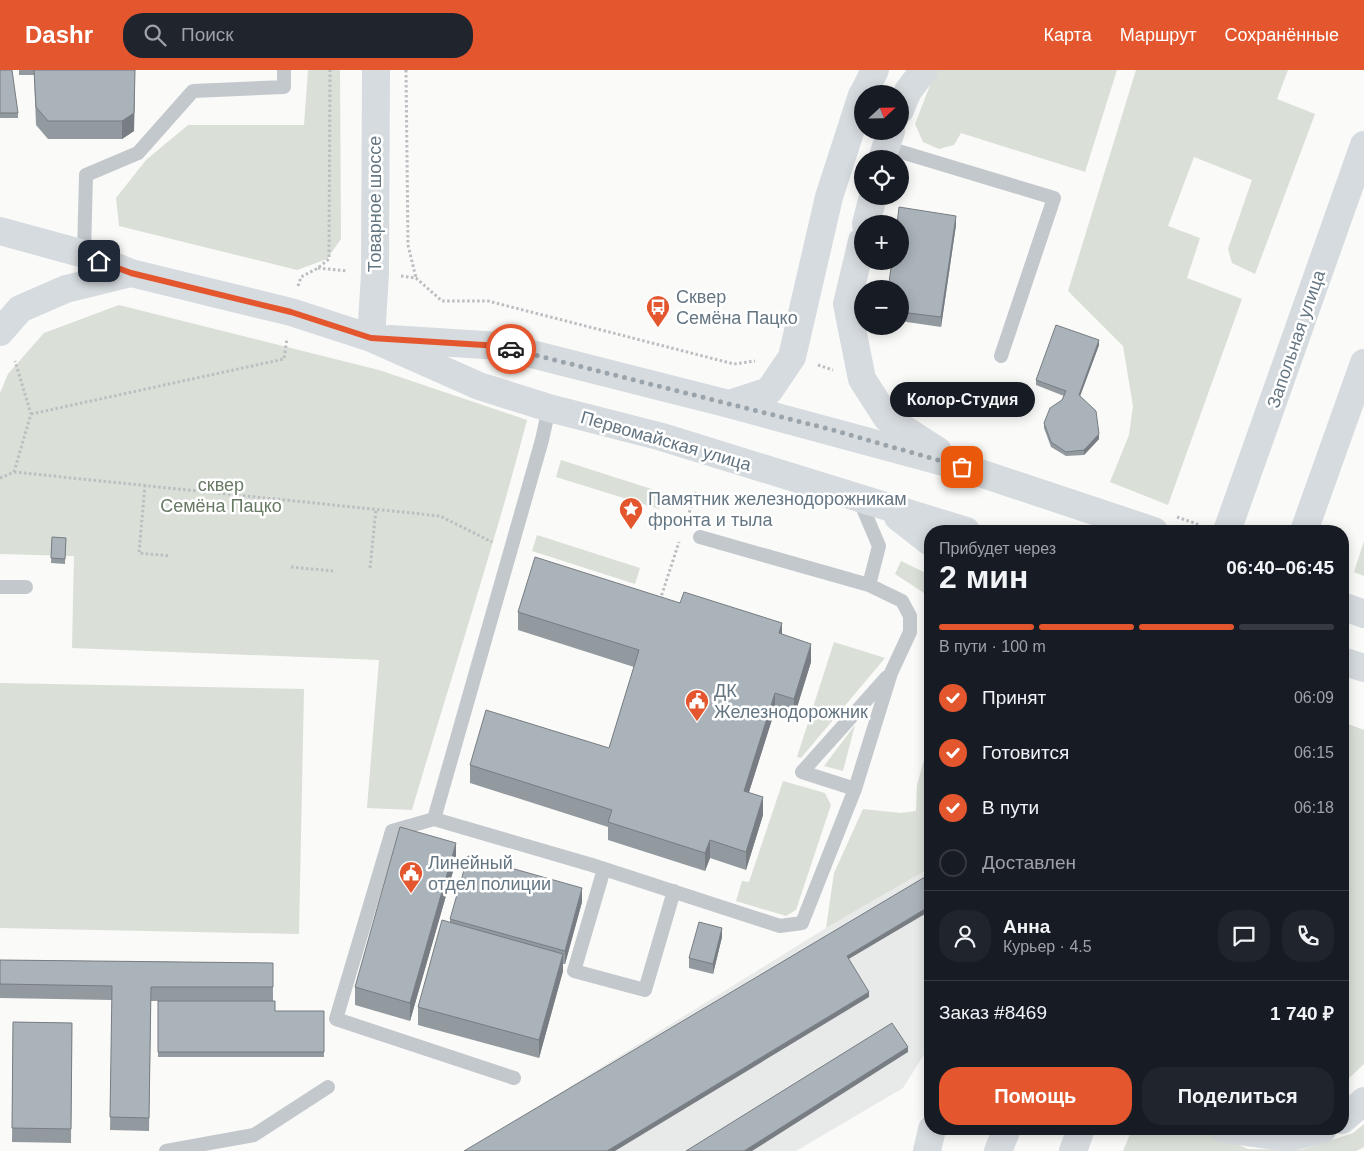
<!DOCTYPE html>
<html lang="ru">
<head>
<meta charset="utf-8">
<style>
  :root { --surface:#171b24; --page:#20242c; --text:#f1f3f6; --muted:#9ea1a6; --line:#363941; --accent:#e4572e }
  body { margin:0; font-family:Helvetica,sans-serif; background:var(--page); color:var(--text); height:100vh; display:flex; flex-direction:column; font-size:19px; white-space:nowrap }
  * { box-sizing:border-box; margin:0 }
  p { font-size:16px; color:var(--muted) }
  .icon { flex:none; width:28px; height:28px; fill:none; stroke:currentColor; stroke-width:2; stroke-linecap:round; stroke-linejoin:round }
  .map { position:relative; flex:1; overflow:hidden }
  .sheet { position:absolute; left:924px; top:455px; width:425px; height:610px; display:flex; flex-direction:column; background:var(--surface); border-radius:20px; box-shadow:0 2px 12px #0003 }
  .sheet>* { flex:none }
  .needle { width:32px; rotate:68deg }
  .tools { position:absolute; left:854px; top:15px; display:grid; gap:10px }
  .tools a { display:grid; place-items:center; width:55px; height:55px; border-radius:50%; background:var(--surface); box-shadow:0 2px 12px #0003; font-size:25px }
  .pin { position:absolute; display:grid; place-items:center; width:42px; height:42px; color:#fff; margin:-21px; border-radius:10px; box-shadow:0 2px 8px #0006 }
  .courier { position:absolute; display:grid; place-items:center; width:50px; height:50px; margin:-25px; border:4px solid #e4572e; border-radius:50%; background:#fff; color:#222; box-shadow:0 1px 6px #0007 }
  .bubble { position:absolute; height:35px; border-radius:18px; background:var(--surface); box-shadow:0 2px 12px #0003; font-size:16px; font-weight:700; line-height:35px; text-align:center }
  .headline em { font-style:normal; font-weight:700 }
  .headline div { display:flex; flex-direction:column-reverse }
  .headline { display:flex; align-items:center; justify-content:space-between; height:85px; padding:0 15px }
  h1 { font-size:32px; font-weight:700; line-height:38px }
  .bar { display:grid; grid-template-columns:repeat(4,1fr); gap:8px 5px; align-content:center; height:60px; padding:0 15px }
  .bar i { height:6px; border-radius:4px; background:var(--line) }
  .bar .selected { background:var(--accent) }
  .bar p { grid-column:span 4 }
  .line { display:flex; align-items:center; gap:12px; padding:0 15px; border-top:1px solid var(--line) }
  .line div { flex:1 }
  .round { display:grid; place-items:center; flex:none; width:52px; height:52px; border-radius:20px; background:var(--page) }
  ol { padding:0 15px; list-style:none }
  li { display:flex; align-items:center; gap:15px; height:55px }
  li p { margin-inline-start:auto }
  li .icon { padding:5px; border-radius:50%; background:var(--accent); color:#fff; stroke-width:4 }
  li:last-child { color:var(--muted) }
  li i { width:28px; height:28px; border:2px solid var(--line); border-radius:50% }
  .button { display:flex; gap:10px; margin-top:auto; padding:10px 15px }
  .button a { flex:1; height:58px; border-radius:20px; background:var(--accent); color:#fff; font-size:20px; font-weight:700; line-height:58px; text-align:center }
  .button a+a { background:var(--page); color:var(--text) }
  header { display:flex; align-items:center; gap:30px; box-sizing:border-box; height:70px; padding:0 25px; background:var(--accent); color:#fff }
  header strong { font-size:24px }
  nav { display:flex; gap:28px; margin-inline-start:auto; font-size:18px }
  .search { width:350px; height:45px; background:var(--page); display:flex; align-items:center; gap:12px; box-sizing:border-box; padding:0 18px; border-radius:20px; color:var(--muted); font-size:19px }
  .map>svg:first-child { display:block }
</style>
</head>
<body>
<header>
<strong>Dashr</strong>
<div class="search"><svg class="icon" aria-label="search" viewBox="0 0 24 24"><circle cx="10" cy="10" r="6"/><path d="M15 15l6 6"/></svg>Поиск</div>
<nav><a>Карта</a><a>Маршрут</a><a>Сохранённые</a></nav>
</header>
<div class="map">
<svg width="1364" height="1081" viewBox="0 0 1364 1081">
  <rect width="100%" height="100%" fill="#fafaf8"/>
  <!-- built -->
  <path fill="#e8e9e9" d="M930,798v177l-27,43 -107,63h-330l360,-223z"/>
  <!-- green -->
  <path fill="#dadfd7" d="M308,0h32l1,169 -14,20 -30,11 -178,-44 -3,-28 30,-38 42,-35h116z
    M938,0h179l-32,102 -124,-39 -7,12 -15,4 -16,-7 -8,-18 19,-49z
    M1136,0h152l-11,29 38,15 -60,160 -23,-11 -4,-14 24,-69 -58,-23 -26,69 32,12 -13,40 55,21 -74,206 -58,-23 19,-47 4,-29 -10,-60 -55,-55z
    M119,235l260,65 148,50c-34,131 -77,260 -115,390l-45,-2 12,-148 -307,-12 2,-92 -74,-2v-161l8,-19 36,-41z
    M561,390l103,33 -5,16 -103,-32z
    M537,465l103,33 -5,16 -103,-33z
    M1364,471v35l-10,-4z
    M901,491l29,14v22l-35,-23z
    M834,572l51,16 -84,100 -4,-1z
    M0,613l304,6 -5,245 -299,-6z
    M1343,652l21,8v334l-21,20z
    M855,655l-12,46 -19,-5z
    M930,668v130l-104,60 8,-55 29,-64 38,4 15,-2 1,-26z
    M783,711l42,12 6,12 -35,105 -10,6 -50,-15 6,-20 7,1z
    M1364,1054v23l-8,4h-233l9,-22h70l46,20 53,1 52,-17z"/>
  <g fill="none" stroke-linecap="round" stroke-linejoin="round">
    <!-- path -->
    <path stroke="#bbbfc2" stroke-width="3" stroke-dasharray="2.5 2.5" stroke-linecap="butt" d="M406,0l2,175 8,33
      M318,198l29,3
      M401,206l15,2 26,23h46l246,63 21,-3
      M298,216l3,-9 17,-9 11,-9 1,-189
      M818,295l15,5
      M31,344l253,-55 3,-21
      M14,402l426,44 52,26
      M0,408l14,-6 17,-58 -16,-53
      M145,415l-6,68 31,3
      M1177,447l23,8
      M686,452l10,-30
      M291,497l42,4
      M370,498l6,-59
      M660,530l19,-58"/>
    <!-- lane -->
    <path stroke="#c3c8cc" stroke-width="14" d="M885,77l169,51 -53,158
      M84,184l2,-79 52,-22 55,-62 91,-4v-17
      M859,429l20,47 -10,39
      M0,517h26
      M855,719l-53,-17 85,-95
      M434,749l158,46 188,61 22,-3 53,-134 36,-116 19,-41v-16l-8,-15 -33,-16 -169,-48
      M604,799l-30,102 71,19 29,-99
      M514,1008l-178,-59 56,-188 42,-12 108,-379 7,-32
      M166,1081l88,-16 74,-48"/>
    <!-- secondary -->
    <path stroke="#d6dbdf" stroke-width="28" d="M863,24l12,-24
      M900,40l8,-19 16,-21
      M882,89l9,-28
      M866,154l7,-28
      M0,161l84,23 47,19
      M862,171l-15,63 15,75 25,39 51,33
      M0,262l20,-23 46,-20 65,-16 160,39 80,26 108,48 70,22 113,29 304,94
      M371,268l4,-64 1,-204
      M390,269l110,7 229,58 233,63 192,64
      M729,334l40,-13 23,-34 37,-160 33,-102
      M898,447l32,25
      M1227,461l137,-386
      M1304,461l60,-168
      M1342,536l22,8
      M1342,591l22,7
      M1342,1050l22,-19
      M1224,1059l65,9 34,-9
      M927,1081l5,-22
      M998,1081l9,-22
      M1073,1081l8,-22"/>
  </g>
  <!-- wall -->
  <path fill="#929a9f" d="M0,0l18,43v5h-18z
    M19,0h116l-1,61 -12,8h-74l-12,-14 -2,-50h-15z
    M956,155l-15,102 -41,-6v-32z
    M1099,275l-19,51 19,43 -15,16 -18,1 -15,-9 -7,-19v-5l18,-23 2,-4 -28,-11v-5z
    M52,467l14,1 -1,26 -14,-1z
    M680,533l102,31 29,28 -17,55 -19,-7 -26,82 14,23 -17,55 -36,-12 -5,13 -97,-31v-13l-138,-44v-18l139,-17 25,-81 -116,-37v-18z
    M456,791l-46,160 -55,-16v-18z
    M582,832l-17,62h-2v7l-24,87 -121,-33v-18l32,-84v-4z
    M722,867l-9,37 -24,-6v-10z
    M0,890l273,3v38l2,10h49v46h-166v-56h-7l-2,130 -39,-1 2,-130 -112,-2z
    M13,952l59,1 -1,120 -59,-1z"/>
  <!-- shaded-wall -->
  <path fill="#777d82" d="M135,0l-1,61 -12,8v-18z
    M956,146v9l-15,102v-10z
    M1099,270v5l-20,54v-4z
    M1099,364v5l-15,16v-5z
    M782,553v18l-3,-8z
    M811,574v18l-17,55v-18z
    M775,623v17l-31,98v-17z
    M763,727v18l-17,55v-18z
    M710,770v18l-5,13v-18z
    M456,773v18l-46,160v-18z
    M582,818v14l-17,62v-13z
    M930,836v5l-83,49v-4z
    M722,858v9l-9,37v-10z
    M563,884v17l-24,87v-18z
    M869,922v5l-254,154h-8z
    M908,977v5l-156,99h-8z"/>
  <!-- building -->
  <path fill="#aab3b9" stroke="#777d82" d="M0,0h12l6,43h-18z
    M34,0h101l-1,43 -12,8h-74l-12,-14z
    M899,137l57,9 -15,101 -41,-5v-23h-12l4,-28h8v-37h-3z
    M1056,255l43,15 -20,55 17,16 3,23 -15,16 -18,2 -15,-10 -7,-19 6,-15 12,-8 4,-9 -30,-11z
    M52,467l14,1 -1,21 -14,-1z
    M535,487l145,46 4,-11 98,31 -3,10 32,11 -17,55 -19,-6 -31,98 19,6 -17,55 -36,-12 -5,13 -97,-31 4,-12 -142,-45 16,-55 123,38 30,-98 -121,-38z
    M400,757l56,16 -46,160 -55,-16z
    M468,786l114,32 -17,63 -115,-32z
    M930,804v32l-83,50 22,36 -262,159h-143z
    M442,850l121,34 -24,86 -121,-33z
    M699,852l23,6 -9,36 -24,-6z
    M0,890l273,3v24h-122l-2,131 -39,-1 2,-131 -112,-2z
    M158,931h117v10h49v41h-166z
    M13,952l59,1 -1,106 -59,-1z
    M892,953l16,24 -164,104h-58z"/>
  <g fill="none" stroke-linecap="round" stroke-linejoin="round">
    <!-- done -->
    <path stroke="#99a4ac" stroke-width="5" stroke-dasharray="0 9" d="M511,279l322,81 129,37"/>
    <!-- route -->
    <path stroke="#e4572e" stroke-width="6" d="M99,191l32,12 160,39 80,26 129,8 11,3"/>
  </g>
  <!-- icons -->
  <defs>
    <g id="bus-pin" transform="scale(1.25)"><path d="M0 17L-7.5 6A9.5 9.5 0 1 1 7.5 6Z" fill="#e4572e" stroke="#fff"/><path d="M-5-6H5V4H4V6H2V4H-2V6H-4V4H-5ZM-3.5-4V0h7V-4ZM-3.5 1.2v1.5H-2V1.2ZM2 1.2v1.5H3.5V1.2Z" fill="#fff"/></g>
    <g id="sight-pin" transform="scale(1.25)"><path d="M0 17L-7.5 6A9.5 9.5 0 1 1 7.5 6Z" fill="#e4572e" stroke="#fff"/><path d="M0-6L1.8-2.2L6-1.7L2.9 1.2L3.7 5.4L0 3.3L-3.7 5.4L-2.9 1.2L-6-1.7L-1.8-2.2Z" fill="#fff"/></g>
    <g id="civic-pin" transform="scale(1.25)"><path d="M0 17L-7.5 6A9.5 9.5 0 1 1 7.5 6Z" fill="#e4572e" stroke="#fff"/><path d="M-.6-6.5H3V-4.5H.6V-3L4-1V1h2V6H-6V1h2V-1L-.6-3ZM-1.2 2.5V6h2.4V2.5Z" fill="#fff"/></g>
  </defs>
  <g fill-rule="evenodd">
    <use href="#bus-pin" x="658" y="237"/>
    <use href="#sight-pin" x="631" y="439"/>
    <use href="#civic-pin" x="697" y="631"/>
    <use href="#civic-pin" x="411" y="803"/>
  </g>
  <g text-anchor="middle" stroke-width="5" stroke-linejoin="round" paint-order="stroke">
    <!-- street labels -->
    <g font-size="18" fill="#657683" stroke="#fff">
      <text transform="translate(375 134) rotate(-90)" y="6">Товарное шоссе</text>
      <text transform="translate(1296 269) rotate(-71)" y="6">Запольная улица</text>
      <text transform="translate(666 371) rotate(16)" y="6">Первомайская улица</text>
    </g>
    <!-- poi labels -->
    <g font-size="18" fill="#657683" stroke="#fff" text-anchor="start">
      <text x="676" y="233">Сквер<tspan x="676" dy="21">Семёна Пацко</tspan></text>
      <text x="648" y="435">Памятник железнодорожникам<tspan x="648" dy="21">фронта и тыла</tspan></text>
      <text x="714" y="627">ДК<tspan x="714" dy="21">Железнодорожник</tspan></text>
      <text x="428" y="799">Линейный<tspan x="428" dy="21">отдел полиции</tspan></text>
    </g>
    <!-- park labels -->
    <g font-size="18" fill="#687a64" stroke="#fff">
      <text x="221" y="421">сквер<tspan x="221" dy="21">Семёна Пацко</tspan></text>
    </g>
  </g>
</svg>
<div class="tools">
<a><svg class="needle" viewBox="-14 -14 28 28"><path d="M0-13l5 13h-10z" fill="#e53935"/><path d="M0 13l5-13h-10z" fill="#9ea1a6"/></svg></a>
<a><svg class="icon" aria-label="locate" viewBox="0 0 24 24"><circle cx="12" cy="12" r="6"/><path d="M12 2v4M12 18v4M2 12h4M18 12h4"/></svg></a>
<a>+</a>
<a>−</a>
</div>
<div class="pin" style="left:962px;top:397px;background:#ea580c"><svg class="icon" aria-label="bag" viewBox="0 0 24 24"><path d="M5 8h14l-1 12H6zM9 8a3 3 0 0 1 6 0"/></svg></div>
<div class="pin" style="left:99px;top:191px;background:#1f2937"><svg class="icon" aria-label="home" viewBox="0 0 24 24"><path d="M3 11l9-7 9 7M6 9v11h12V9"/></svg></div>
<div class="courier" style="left:511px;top:279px"><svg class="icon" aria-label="car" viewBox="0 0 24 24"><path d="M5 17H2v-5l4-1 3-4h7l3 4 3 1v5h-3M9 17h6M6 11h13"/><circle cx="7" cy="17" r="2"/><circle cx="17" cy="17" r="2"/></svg></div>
<div class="bubble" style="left:890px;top:312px;width:145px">Колор-Студия</div>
<section class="sheet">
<div class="headline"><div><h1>2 мин</h1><p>Прибудет через</p></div><em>06:40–06:45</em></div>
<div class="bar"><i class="selected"></i><i class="selected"></i><i class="selected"></i><i></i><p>В пути · 100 m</p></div>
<ol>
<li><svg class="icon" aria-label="check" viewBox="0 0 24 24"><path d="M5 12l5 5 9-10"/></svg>Принят<p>06:09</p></li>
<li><svg class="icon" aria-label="check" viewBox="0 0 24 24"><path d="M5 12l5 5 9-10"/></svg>Готовится<p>06:15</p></li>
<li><svg class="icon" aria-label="check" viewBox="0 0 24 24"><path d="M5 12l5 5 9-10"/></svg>В пути<p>06:18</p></li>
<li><i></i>Доставлен</li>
</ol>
<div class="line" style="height:90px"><a class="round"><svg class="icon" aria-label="person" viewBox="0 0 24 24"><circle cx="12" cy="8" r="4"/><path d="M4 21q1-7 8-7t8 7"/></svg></a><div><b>Анна</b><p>Курьер · 4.5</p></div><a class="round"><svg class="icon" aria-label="chat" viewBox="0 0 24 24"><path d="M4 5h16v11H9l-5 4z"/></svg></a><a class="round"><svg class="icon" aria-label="phone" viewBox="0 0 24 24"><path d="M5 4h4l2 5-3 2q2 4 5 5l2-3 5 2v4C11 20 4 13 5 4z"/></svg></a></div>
<div class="line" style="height:65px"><div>Заказ #8469</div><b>1 740 ₽</b></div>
<div class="button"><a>Помощь</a><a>Поделиться</a></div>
</section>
</div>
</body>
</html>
